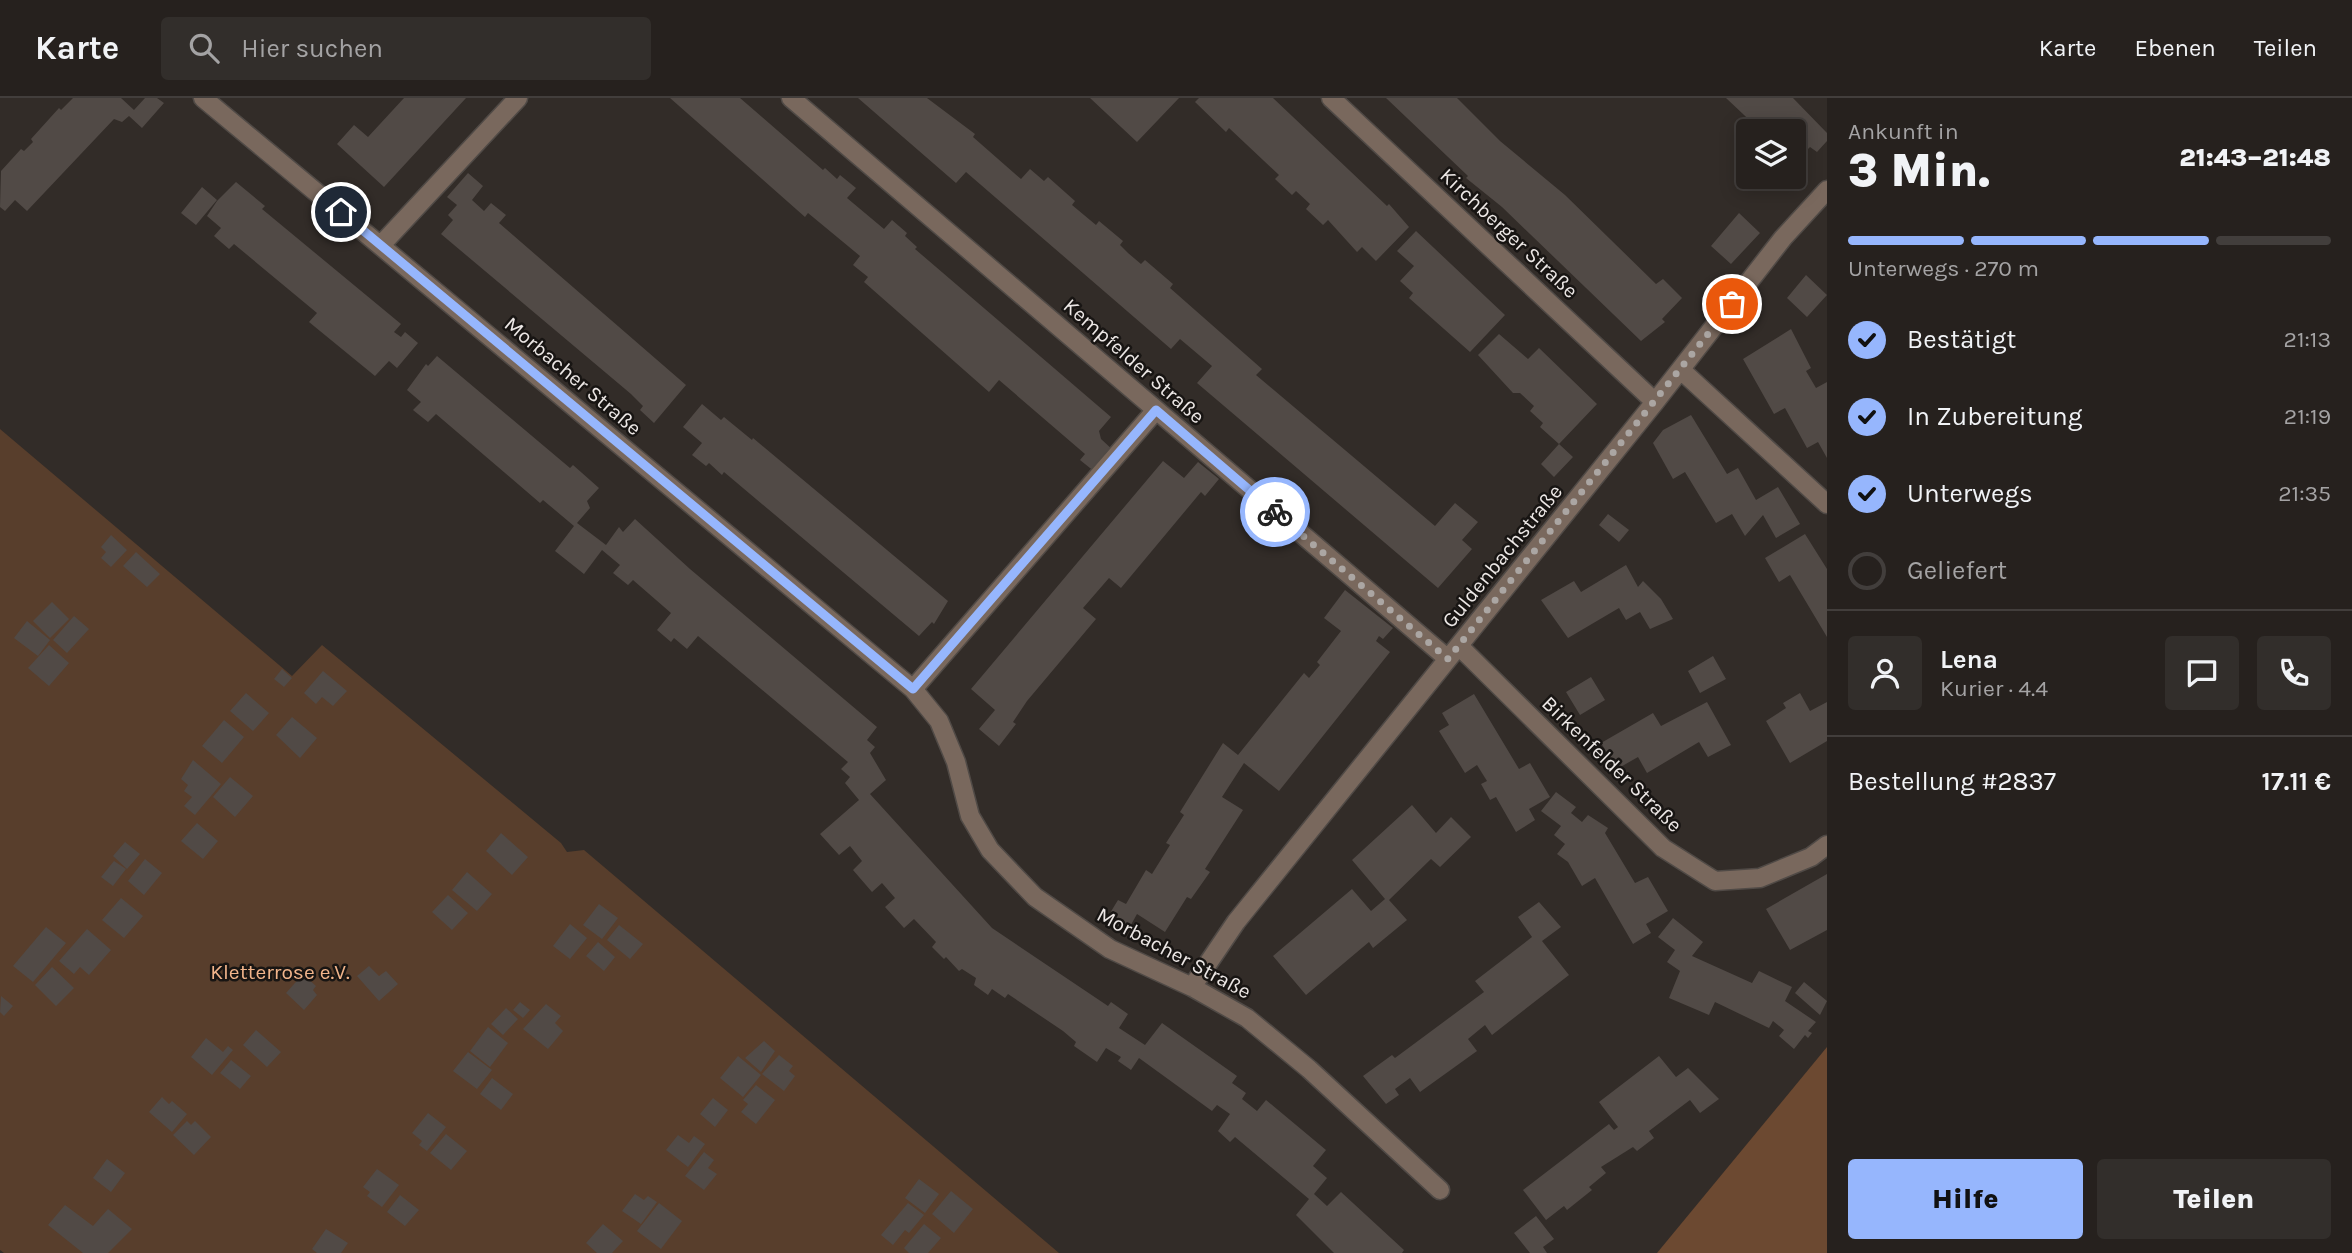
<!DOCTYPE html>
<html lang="de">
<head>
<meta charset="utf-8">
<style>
  :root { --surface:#26211e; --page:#322e2b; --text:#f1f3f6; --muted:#a4a3a4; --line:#423e3c; --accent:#96b6fd }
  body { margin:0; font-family:Karla,sans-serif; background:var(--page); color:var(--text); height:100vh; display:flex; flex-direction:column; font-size:26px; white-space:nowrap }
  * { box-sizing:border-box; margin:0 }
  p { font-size:23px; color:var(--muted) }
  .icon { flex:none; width:38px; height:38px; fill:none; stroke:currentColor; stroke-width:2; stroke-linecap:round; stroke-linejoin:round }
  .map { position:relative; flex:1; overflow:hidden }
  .side { display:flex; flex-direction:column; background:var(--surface); width:525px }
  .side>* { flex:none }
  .tools { position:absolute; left:1736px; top:21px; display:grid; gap:14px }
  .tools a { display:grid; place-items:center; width:70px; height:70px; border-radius:7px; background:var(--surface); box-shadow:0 4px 18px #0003,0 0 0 2px var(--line); font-size:35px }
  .pin { position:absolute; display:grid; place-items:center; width:60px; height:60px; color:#fff; margin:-30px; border:4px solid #fff; border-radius:50%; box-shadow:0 2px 7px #0007 }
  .courier { position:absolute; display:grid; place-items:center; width:70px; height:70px; margin:-35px; border:5px solid #96b6fd; border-radius:50%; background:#fff; color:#222; box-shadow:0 2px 9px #0007 }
  .head em { font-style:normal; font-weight:800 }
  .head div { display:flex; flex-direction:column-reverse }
  .head { display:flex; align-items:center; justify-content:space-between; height:119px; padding:0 21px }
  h1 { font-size:46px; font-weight:800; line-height:52px }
  .bar { display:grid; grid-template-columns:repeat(4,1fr); gap:10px 7px; align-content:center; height:84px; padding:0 21px }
  .bar i { height:9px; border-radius:5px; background:var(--line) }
  .bar .on { background:var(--accent) }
  .bar p { grid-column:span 4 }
  .line { display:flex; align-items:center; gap:18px; padding:0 21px; border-top:2px solid var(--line) }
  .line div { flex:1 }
  .round { display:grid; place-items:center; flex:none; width:74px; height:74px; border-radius:7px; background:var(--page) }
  ol { padding:0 21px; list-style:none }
  li { display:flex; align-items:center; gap:21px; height:77px }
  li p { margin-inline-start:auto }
  li .icon { padding:7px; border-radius:50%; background:var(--accent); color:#111; stroke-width:4 }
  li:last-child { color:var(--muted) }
  li i { width:38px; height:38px; border:4px solid var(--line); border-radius:50% }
  .primary-button { display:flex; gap:14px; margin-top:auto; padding:14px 21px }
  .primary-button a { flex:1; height:80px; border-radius:7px; background:var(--accent); color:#111; font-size:28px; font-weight:800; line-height:80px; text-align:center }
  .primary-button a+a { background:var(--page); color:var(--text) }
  header { display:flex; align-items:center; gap:42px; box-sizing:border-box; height:98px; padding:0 35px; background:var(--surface); border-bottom:2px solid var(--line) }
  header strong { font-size:33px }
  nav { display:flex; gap:38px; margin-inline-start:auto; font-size:24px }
  .search { width:490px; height:63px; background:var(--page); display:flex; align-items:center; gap:18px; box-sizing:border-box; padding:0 24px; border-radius:7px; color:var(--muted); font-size:26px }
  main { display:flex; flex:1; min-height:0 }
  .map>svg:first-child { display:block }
</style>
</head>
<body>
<header>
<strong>Karte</strong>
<div class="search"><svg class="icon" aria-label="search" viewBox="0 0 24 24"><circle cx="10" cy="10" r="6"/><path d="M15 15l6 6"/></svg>Hier suchen</div>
<nav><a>Karte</a><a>Ebenen</a><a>Teilen</a></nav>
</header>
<main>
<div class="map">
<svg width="1827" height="1155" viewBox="0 0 1827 1155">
  <rect width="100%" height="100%" fill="#322c28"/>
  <!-- green -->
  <path fill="#583e2c" d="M0,331l292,247 30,-31 239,198 6,9 17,-2 475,403h-1055l-4,-3z"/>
  <!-- forest -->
  <path fill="#6c4931" d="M1827,949v206h-170z"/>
  <!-- building -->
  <path fill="#514a46" d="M73,0h48l13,12 11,-12h12l7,5 -22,25 -13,-12 -7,6 -8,-3 -87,92 -12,-11 -10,11 -5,-4 1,-36 20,-22 3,2 9,-9 -2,-3 28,-31 2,2z
    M404,0h62l-82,89 -47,-43 17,-19 14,12z
    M670,0h70l83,72 2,-2 12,11 3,-4 16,13 -9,10 37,31 8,-9 15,13 -2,3 12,11 -2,2 196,168 -12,14 2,8 13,12 -19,21 -15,-12 5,-6 -86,-74 -10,12 -125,-110 4,-5 -15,-12 7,-9 -52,-43 -3,4z
    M858,0h69l48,36 -2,3 48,42 9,-10 14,12 4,-4 27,24 -3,4 24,20 3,-4 24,20 -3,4 8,8 13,11 4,-4 28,24 -3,4 92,81 -6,6 179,151 20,-23 23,19 -16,18 10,9 -34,39 -241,-205 15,-17 -32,-27 -9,10 -205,-177 -10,11z
    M1090,0h89l-42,44z
    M1199,0h74l114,108 2,-2 20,23 -33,34 -14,-14 -5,5 -29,-32 -5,5 -17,-16 4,-5 -14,-13 -4,4 -17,-16 4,-4 -50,-47 -3,4 -31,-30z
    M1386,0h71l43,43 65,54 91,89 7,-5 19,19 -20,21 3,3 -24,19 -139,-134 -36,-29 2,-2z
    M1726,0h67l34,35v8l-10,11 -7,-5 -16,16v-32h-33z
    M468,75l15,13 -11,14 12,11 7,-8 15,12 -7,8 187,162 -32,38 -14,-13 3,-4 -12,-12 -190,-160 12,-14 -5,-5 9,-10 -10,-8z
    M236,84l29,24 -3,3 139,115 -7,8 7,5 4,-5 13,11 -21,25 -8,-7 -14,15 -66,-54 8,-9 -83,-69 -5,5 -15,-13 7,-8 -14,-12 10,-15z
    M202,89l15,13 -21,25 -15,-12z
    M1739,115l21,20 -29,31 -20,-18z
    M1416,133l89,84 -35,37 -61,-54 4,-5 -13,-12 14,-15 -17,-15z
    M1806,177l21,20 -20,22 -20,-19z
    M1791,231l20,39 -5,3 10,17 11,-6v76l-9,-16 -11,6 -22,-40 -11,6 -31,-55z
    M1499,236l29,25 11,-11 58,56 -38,40 -19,-17 3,-4 -13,-12 4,-5 -14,-13h-7l-35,-38z
    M437,258l133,112 3,-3 26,23 -12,13 3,7 -13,15 29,22 13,-18 4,5 12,-13 55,50 187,158 -10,13 8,7 -5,6 16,27 -16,14 122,134 116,78 3,-4 17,12 -9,14 26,17 17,-22 75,53 -5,7 14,10 -4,6 15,12 9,-11 60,50 -13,16 14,12 -13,16 13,12 14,-14 63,58 -2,3h-68l-38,-38 13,-16 -74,-62 -5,5 -12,-11 12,-17 -13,-9 -5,6 -73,-53 -8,12 -13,-9 3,-4 -15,-9 -9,14 -23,-16 2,-4 -13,-11 -55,-37 -3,4 -13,-9 -4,6 -14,-10 2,-7 -14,-9 -3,2 -13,-14 -2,2 -12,-12 4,-5 -22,-23 -10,9 -19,-21 10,-9 -13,-15 -10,9 -19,-22 9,-9 -12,-15 -11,9 -19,-21 39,-34 -14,-17 5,-6 -9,-8 7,-7 -150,-126 -11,13 -13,-11 -3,4 -14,-12 14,-17 -38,-33 -5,5 -15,-12 7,-8 -18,-15 -18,24 -29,-23 19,-25 -31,-26 -3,3 -104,-89 -8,8 -15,-12 8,-8 -14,-12 19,-26 2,2z
    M702,306l19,16 3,-3 28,23 1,-2 195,163 -14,23 -2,-2 -13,14 -195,-164 -2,3 -13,-12 -3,3 -14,-11 10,-12 -19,-16z
    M1691,317l36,59 11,-6 18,32 22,-13 22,37 -24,14 -13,-23 -18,21 -13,-22 -16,9 -31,-51 -12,7 -20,-36 10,-13z
    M1559,346l14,13 -19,20 -13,-13z
    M1163,363l21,17 14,-16 21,17 -14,17 -4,-4 -80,96 -12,-10 -26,30 13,11 -69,82 -14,21 3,2 -17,22 -20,-17 16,-19 -24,-21z
    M1608,416l21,16 -10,12 -20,-17z
    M1805,436l22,35v68l-37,-62 -11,7 -14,-24z
    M111,437l16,15 -16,17 -10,-9 5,-6 -5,-5z
    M136,454l24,22 -13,13 -24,-21z
    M1626,467l12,22 5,-6 18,18 12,20 -23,10 -10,-17 -14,8 -7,-12 -51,30 -27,-38 33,-19 7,11z
    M1345,492l48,38 -10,11 -4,-3 -3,5 14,11 -111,139 -35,-28 -22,34 21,13 -38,59 5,3 -19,27 -4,-2 -22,35 -28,-18 -10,18 -20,-14 11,-18 8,4 20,-34 6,4 18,-29 -4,-2 18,-28 -4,-3 43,-69 15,12 66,-82 5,5 11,-13 -3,-3 24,-31 -17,-13z
    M52,504l17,17 -19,19 -17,-17z
    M74,518l15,13 -22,24 -14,-13z
    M27,523l23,19 -12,16 -24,-18z
    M49,547l20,18 -20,23 -21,-18z
    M1713,558l13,23 -26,14 -12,-22z
    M282,571l10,9 -8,9 -10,-8z
    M323,573l24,20 -14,15 -11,-9 -6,7 -12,-11z
    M1591,579l14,23 -25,15 -14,-23z
    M246,595l23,20 -16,18 -23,-20z
    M1800,595l10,18 17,-9v39l-37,22 -24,-42 20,-13 -3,-5z
    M1474,596l45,75 11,-6 20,34 -21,12 6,11 -19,12 -20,-35 -6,3 -9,-16 6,-3 -10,-16 -12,8 -26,-42 10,-6 -7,-12z
    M1707,604l24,43 -23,12 -9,-15 -52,31 -9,-16 -21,12 -16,-26 52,-30 8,13z
    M292,619l25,21 -17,20 -24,-23z
    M224,622l20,17 -22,26 -20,-17z
    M193,662l28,24 -26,31 -11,-9 8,-9 -8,-6 4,-6 -7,-6z
    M230,679l23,19 -18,21 -22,-20z
    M1556,694l20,15 -5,6 11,9 6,-7 20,13 -3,5 30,50 13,-6 20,34 -22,13 5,9 -18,11 -38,-66 -13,8 -14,-24 -11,-8 8,-10 -11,-9 7,-9 -20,-15z
    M1412,707l24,28 15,-16 20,20 -31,30 -9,-8 -42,41 18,20 -34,28 -4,-6 -63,53 -33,-39 79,-67 19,22 14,-12 -33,-39z
    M197,725l21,18 -15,18 -22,-18z
    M501,735l27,24 -16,18 -26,-24z
    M125,744l15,12 -13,15 -14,-13z
    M145,761l17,14 -18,22 -16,-14z
    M114,763l12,8 -13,17 -12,-9z
    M467,774l25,22 -15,17 -25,-21z
    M1827,776v56l-37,20 -24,-41z
    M448,797l20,18 -16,17 -20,-18z
    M121,800l22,18 -19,22 -22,-18z
    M1539,804l22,25 -19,14 27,34 -77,60 -7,-10 -17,14 9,12 -57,41 -10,-14 -15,11 4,6 -13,9 -23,-28 29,-21 3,3 89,-66 -9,-11 57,-44 -14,-20z
    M599,806l19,14 -16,21 -19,-14z
    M1673,820l30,24 -11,14 60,27 7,-12 33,16 -7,14 31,21 -8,9 4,2 -4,5 -3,-3 -11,14 -15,-13 5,-6 -11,-9 -4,7 -54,-26 -6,13 -40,-17 11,-27 -13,-9 8,-12 -17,-13z
    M570,826l17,14 -17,21 -17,-13z
    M619,827l24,19 -13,15 -23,-19z
    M46,829l20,16 -33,39 -20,-16z
    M87,831l24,21 -22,25 -9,-8 -6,7 -15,-13z
    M598,844l17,15 -11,14 -18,-15z
    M369,868l10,10 7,-5 12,13 -19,17 -22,-25z
    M52,869l22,21 -18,18 -21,-21z
    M303,876l13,12 -3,4 4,5 -13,15 -18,-17z
    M1804,884l23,19 -7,14 -25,-22z
    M1,898l12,10 -9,10 -4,-4z
    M520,904l10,8 -7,8 -10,-8z
    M546,906l15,12 -6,7 8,8 -15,18 -25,-20z
    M506,910l12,11 -15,16 -12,-11z
    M488,929l20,16 -18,24 -20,-16z
    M256,932l25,22 -14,15 -24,-22z
    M206,940l17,14 5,-6 5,4 -21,25 -21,-18z
    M764,943l11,10 -14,21 -16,-14z
    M468,954l24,18 -15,19 -24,-18z
    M779,957l14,11 -4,5 6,5 -11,15 -22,-17z
    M738,958l23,19 -18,22 -23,-19z
    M1659,958l17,21 12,-9 31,31 -19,14 -10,-13 -41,31 5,7 -17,13 -4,-4 -32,20 5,6 -17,14 3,3 -25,20 -3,-4 -18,14 -23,-30 86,-66 5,6 4,-3 -19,-25z
    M231,962l20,16 -11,13 -20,-16z
    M492,980l21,16 -12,16 -21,-16z
    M756,987l19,15 -19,24 -15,-12 7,-8 -5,-4z
    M162,999l7,7 3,-3 15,13 -15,18 -23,-20z
    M713,1000l15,12 -13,17 -15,-13z
    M428,1015l18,14 -19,24 -8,-6 3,-4 -10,-8z
    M187,1023l4,4 4,-4 16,16 -17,18 -21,-20z
    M446,1036l21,17 -16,19 -21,-17z
    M678,1037l11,8 5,-7 11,8 -17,23 -22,-17z
    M704,1054l10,8 -6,8 9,6 -13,16 -19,-14z
    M107,1061l18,14 -14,19 -18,-14z
    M377,1071l22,16 -17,22 -15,-11 3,-4 -7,-5z
    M919,1081l20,15 -14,19 -20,-15z
    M951,1093l22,18 -19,24 -22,-19z
    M635,1096l9,6 4,-4 9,6 -16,22 -19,-13z
    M400,1097l19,15 -14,16 -18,-14z
    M659,1105l23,18 -21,28 -24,-18z
    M908,1105l16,12 -15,18 -4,-3 -12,15 -12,-10z
    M65,1107l28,21 15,-17 24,20 -24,24h-25l-35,-28z
    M1536,1118l18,23 -11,8 4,6h-17l-16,-20z
    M603,1126l20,17 -11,12h-15l-11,-10z
    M924,1126l17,14 -13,15h-19l-5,-5z
    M326,1131l22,14 -7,10h-24l-5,-4z"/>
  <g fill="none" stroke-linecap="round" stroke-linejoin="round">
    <!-- minor casing -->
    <g stroke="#504a46" stroke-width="21">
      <path id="minor" d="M203,0l710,591 26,32 17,41 14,54 20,34 45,47 75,52 82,38 55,31 62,51 131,121
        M791,0l657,561
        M1331,0l324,304
        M381,147l137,-147
        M1681,272l146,134
        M1459,548l204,202 52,33 45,-3 51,-21 16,-12
        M913,591l243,-279
        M1192,889l44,-65 419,-520 128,-164 44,-48"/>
    </g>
    <!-- minor -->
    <use href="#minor" stroke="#79685d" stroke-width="18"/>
  </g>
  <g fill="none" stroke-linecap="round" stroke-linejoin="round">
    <!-- done -->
    <path stroke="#aba6a3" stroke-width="7" stroke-dasharray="0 12.6" d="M1275,414l173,147 284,-355"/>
    <!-- route -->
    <path stroke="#96b6fd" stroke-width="9" d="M341,114l572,477 243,-279 119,102"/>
  </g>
  <g text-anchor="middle" stroke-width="5" stroke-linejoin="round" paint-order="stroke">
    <!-- street labels -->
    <g font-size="21" fill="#ece7e5" stroke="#181513">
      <text transform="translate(1509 135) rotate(43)" y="7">Kirchberger Straße</text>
      <text transform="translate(1134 263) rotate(41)" y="7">Kempfelder Straße</text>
      <text transform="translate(573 278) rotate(40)" y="7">Morbacher Straße</text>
      <text transform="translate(1502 458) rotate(-51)" y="7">Guldenbachstraße</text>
      <text transform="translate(1612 666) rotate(44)" y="7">Birkenfelder Straße</text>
      <text transform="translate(1174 855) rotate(28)" y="7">Morbacher Straße</text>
    </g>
    <!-- park labels -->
    <g font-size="21" fill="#f2b58b" stroke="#181513">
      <text x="280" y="881">Kletterrose e.V.</text>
    </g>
  </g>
</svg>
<div class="tools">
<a><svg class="icon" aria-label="layers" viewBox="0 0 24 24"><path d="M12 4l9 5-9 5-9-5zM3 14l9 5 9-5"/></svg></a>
</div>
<div class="pin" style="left:1732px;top:206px;background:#ea580c"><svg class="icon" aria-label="bag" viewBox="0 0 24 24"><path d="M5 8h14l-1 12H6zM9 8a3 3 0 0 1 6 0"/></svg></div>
<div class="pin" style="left:341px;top:114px;background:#1f2937"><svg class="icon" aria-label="home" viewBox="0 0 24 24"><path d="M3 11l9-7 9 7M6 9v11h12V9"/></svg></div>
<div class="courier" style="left:1275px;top:414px"><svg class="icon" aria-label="bike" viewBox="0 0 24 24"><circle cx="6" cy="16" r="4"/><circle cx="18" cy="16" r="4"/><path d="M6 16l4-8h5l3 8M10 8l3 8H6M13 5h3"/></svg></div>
</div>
<section class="side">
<div class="head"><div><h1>3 Min.</h1><p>Ankunft in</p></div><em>21:43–21:48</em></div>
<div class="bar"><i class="on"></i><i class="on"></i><i class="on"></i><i></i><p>Unterwegs · 270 m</p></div>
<ol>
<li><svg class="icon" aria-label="check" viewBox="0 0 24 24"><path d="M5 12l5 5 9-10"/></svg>Bestätigt<p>21:13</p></li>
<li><svg class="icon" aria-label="check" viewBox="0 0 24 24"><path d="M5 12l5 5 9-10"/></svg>In Zubereitung<p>21:19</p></li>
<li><svg class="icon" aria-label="check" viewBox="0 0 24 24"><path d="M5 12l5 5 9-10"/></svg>Unterwegs<p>21:35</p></li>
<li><i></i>Geliefert</li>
</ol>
<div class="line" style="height:126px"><a class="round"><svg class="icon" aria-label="person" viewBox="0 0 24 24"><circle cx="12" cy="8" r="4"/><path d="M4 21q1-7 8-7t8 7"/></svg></a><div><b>Lena</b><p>Kurier · 4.4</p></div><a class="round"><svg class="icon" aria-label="chat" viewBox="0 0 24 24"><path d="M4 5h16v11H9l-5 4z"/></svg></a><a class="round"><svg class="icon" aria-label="phone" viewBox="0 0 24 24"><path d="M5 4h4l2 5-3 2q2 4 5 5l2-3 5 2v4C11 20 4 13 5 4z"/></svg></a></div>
<div class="line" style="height:91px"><div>Bestellung #2837</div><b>17.11 €</b></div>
<div class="primary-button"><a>Hilfe</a><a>Teilen</a></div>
</section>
</main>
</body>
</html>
